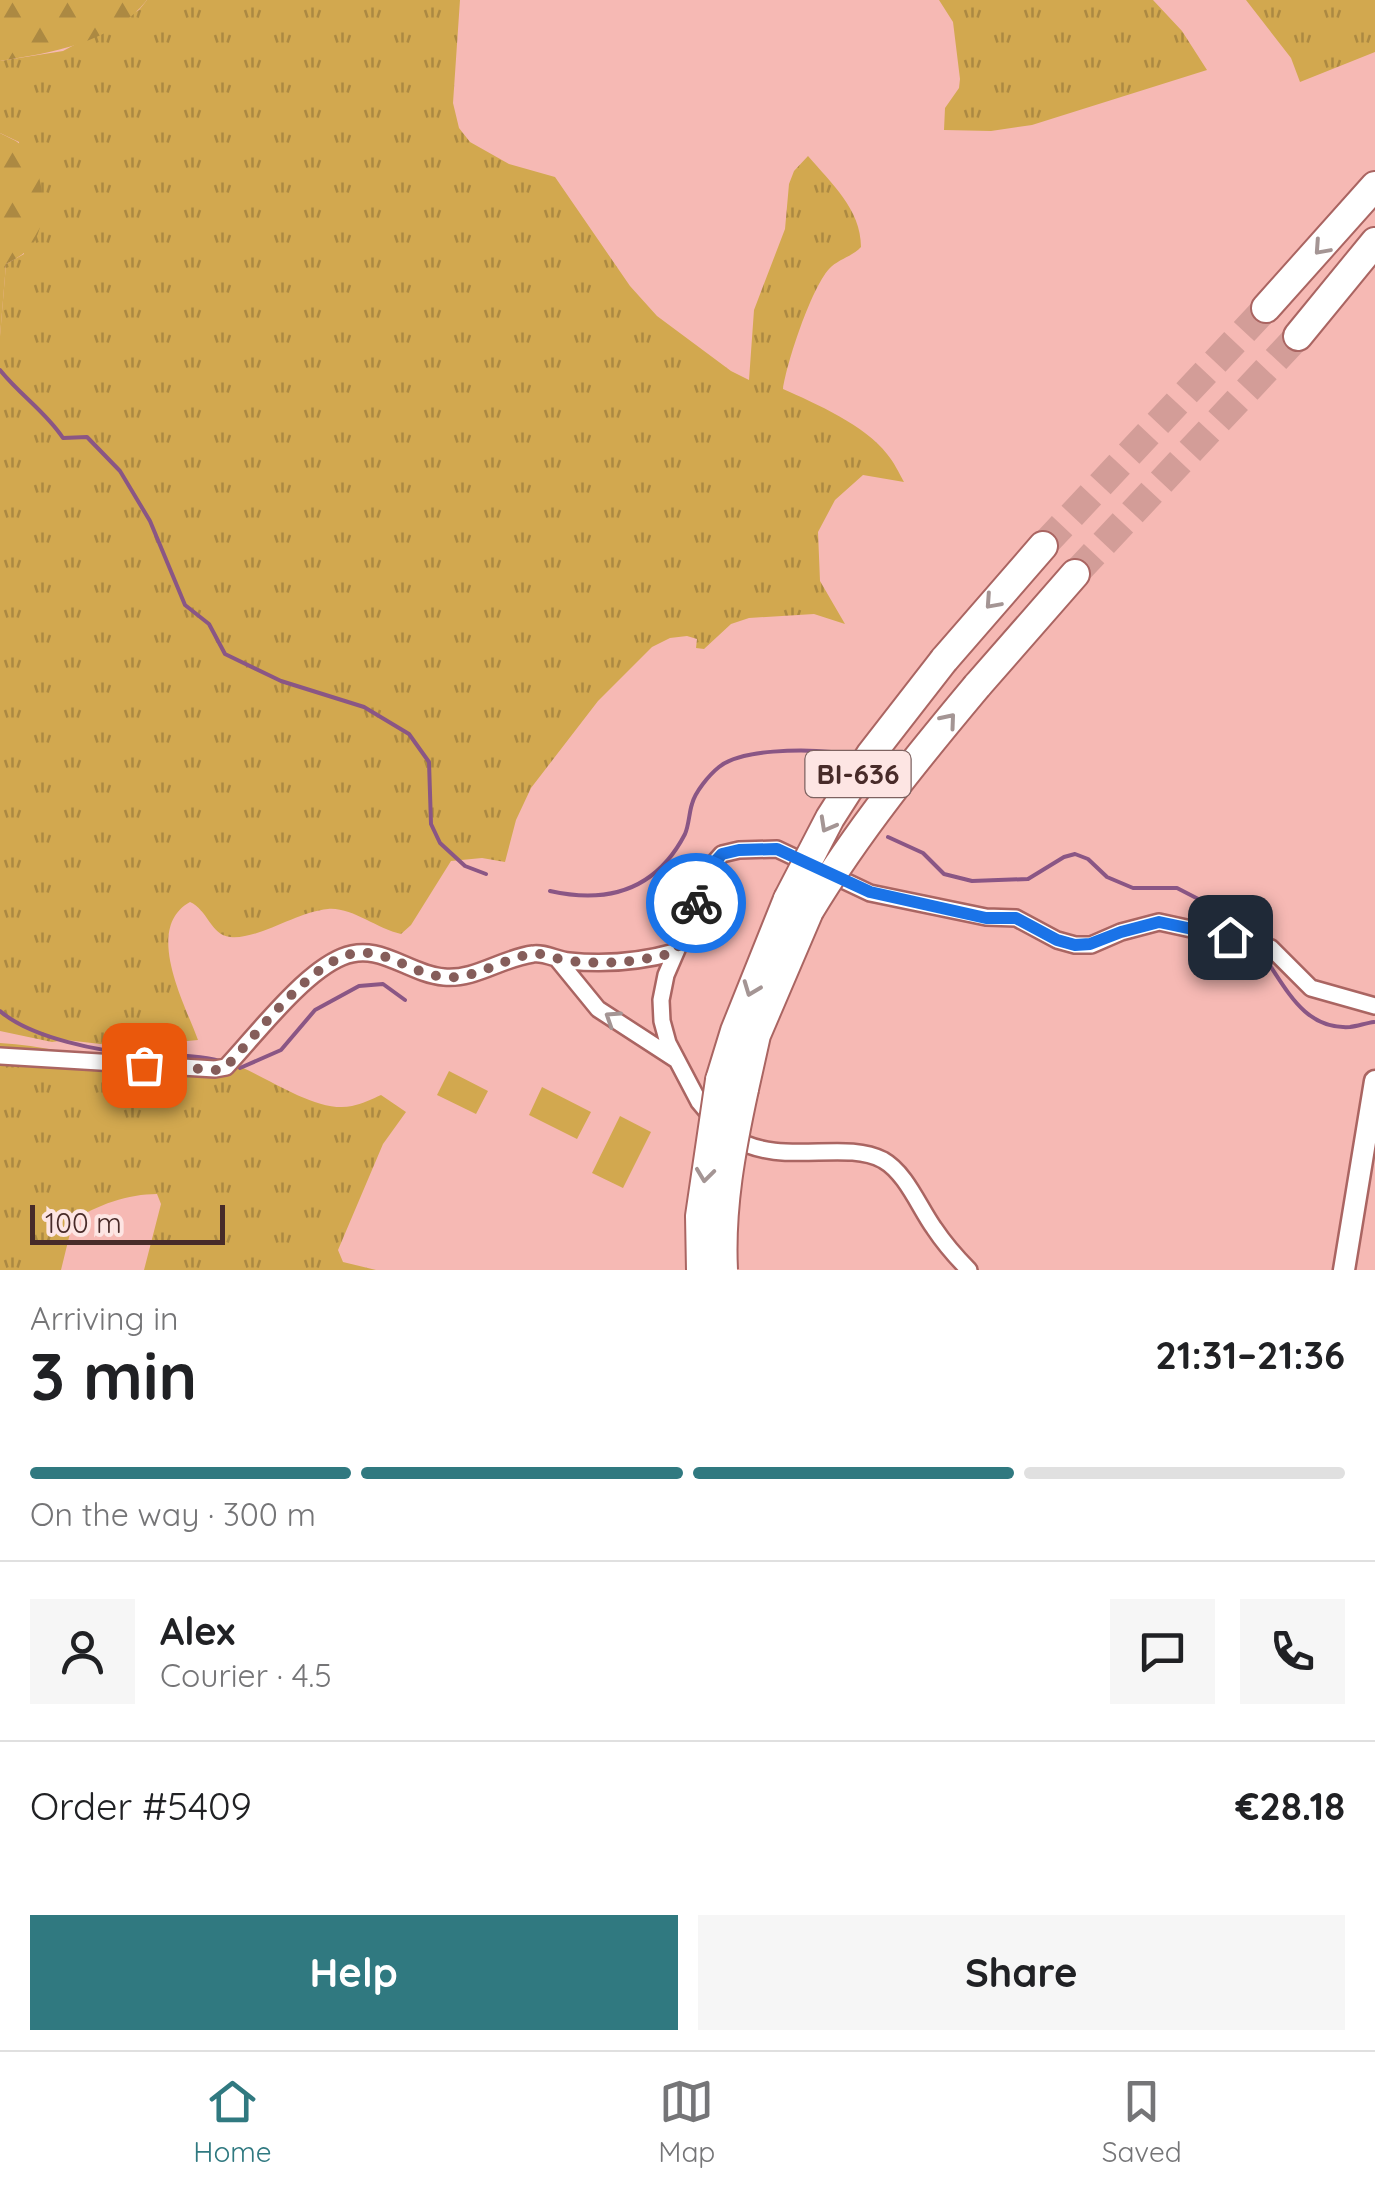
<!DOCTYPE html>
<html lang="en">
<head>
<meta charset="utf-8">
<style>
  :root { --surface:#fff; --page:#f6f6f6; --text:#202124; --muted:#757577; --line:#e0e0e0; --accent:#307980 }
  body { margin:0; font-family:Quicksand,sans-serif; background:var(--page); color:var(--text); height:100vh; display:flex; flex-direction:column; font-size:38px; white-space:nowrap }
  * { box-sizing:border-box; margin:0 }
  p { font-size:32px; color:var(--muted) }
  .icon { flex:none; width:55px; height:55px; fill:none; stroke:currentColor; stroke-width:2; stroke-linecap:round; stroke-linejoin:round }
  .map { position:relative; height:1270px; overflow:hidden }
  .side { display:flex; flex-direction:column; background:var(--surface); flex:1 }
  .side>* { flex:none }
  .scale { position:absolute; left:30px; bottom:25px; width:195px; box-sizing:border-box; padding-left:10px; border:5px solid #482b29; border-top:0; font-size:28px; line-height:35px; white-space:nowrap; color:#482b29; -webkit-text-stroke:8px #fde5e3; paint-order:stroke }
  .pin { position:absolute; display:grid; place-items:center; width:85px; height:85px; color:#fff; margin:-42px; border-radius:20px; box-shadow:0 5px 15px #0006 }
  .courier { position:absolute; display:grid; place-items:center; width:100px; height:100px; margin:-50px; border:8px solid #1a73e8; border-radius:50%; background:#fff; color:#222; box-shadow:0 2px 12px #0007 }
  .headline em { font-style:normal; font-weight:700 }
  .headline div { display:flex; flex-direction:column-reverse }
  .headline { display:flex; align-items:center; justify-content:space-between; height:170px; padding:0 30px }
  h1 { font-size:65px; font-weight:700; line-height:75px }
  .bar { display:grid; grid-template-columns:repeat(4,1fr); gap:15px 10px; align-content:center; height:120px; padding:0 30px }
  .bar i { height:12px; border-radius:8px; background:var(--line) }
  .bar .active { background:var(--accent) }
  .bar p { grid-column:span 4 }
  .line { display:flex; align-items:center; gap:25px; padding:0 30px; border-top:2px solid var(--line) }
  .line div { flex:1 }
  .round { display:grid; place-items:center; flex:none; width:105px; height:105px; border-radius:0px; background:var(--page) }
  .primary-button { display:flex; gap:20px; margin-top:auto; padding:20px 30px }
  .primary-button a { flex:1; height:115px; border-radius:0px; background:var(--accent); color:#fff; font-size:40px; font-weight:700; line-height:115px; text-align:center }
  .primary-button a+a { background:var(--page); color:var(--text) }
  .menu { display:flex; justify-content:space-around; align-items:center; height:140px; border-top:2px solid var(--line); background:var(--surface); font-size:28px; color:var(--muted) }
  .menu a { display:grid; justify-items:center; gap:5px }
  .menu .active { color:var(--accent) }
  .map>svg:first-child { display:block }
</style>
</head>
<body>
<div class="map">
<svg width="1375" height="1270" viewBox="0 0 1375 1270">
  <defs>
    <pattern id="grass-tufts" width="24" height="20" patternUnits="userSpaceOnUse" patternTransform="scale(2.5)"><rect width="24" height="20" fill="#d2a84f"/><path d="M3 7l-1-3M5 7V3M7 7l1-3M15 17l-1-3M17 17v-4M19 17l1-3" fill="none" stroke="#ac8942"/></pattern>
    <pattern id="forest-firs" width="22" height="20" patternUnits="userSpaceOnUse" patternTransform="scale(2.5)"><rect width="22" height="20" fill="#d2a84f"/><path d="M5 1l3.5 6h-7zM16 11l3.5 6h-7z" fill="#ac8942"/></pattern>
  </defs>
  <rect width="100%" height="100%" fill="#f6b9b4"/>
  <!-- grass -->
  <path fill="url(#grass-tufts)" d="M147,0h313l-7,103 6,25 11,14 39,22 46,13 75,109 27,30 74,55 18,9 5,-70 31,-81 4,-45 5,-13 14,-15c23,27 53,53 53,91 -9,10 -23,12 -32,22 -18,20 -42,93 -46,120 32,14 83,37 104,65 7,8 12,19 17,28l-41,-7 -28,25 -17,32 2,49 25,43 -31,-10 -65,4 -18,6 -27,25 -8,-1 1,-9 -10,-3 -17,2 -18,9 -54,54 -67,87 -15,32 -11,42 -23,-4 -31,3 -40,64 -10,9c-24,-5 -49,-27 -73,-25 -32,3 -70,31 -98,28 -19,-2 -23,-28 -40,-35 -47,26 -5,102 8,138l-72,7 -60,-7 -14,2 -52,-11v-695l6,-72 18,-10 -5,-112 -19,-9v-72l63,-10 76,-41z
    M939,0h214l29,31 25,39 -175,55 -41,6 -47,-1 1,-22 14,-20 1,-9 -7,-57z
    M1246,0h129v52l-75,30 -9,-24z
    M0,1043c41,2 81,14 122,16 29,2 83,-4 108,4 35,11 85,51 122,43 10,-2 20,-7 29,-11l25,17 -23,32 -45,106 5,12 33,8h-232l17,-66 -4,-10c-28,0 -61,11 -84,27l-12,49h-61z"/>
  <!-- forest -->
  <path fill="url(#forest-firs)" d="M0,0h147c-34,43 -97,53 -147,61z
    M0,133c7,4 16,7 21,12 22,21 28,66 15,93 -5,13 -19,20 -30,26l-6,72z"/>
  <!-- green -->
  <path fill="#d2a84f" d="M449,1071l39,20 -12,23 -39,-19z
    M542,1087l49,25 -14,27 -48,-24z
    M620,1116l31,16 -28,56 -31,-15z"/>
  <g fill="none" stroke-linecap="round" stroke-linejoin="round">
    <!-- stream -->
    <path stroke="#8a5685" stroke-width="4" d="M0,370c20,25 46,42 63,68l24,-1 33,34 30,50 35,84 24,19 16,30 56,27 83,26 45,27 20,28 2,62 9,19 25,23 21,8
      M888,837l35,16 21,21 28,7 56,-2 36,-22 11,-3 13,5 19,18 26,11h44l29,15 33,29
      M550,891c58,13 106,-1 135,-57 4,-9 4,-21 7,-30 3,-12 17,-29 27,-37 22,-18 85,-18 112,-15
      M1262,954c24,33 41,76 88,73 8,-1 16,-4 24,-5
      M0,1011c31,27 101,41 141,43 27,2 53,0 79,7
      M240,1068l41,-18 34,-40 44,-24 24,-2 22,16"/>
    <!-- highway-tunnel -->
    <path stroke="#d39d98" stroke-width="28" stroke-dasharray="28 14" stroke-linecap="butt" d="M1043,546l223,-238
      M1075,574l223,-238"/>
    <!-- street casing -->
    <g stroke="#aa6562" stroke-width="20">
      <path id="street" d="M558,960l40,49 77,50
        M0,1056l215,13 11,-2c30,-32 77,-94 116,-110 37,-16 66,17 102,20 31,3 58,-19 89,-23 10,-2 25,6 36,7 38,4 70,1 106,-9
        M715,1121l-16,-19 -31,-59 -6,-22 -1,-21 5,-25 29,-67 11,-36 16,-18 17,-4 38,-1 93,44 116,24 30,1 41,22 18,5h16l30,-13 38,-10 101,22 11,4 40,40 64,18
        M732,1137c49,31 111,2 151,23 23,13 36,47 51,68 10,15 22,29 35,42"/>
    </g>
    <!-- secondary casing -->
    <g stroke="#aa6562" stroke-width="25">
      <path id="secondary" d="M1344,1270l31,-189"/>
    </g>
    <!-- highway casing -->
    <g stroke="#aa6562" stroke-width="32">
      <path id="highway" d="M1266,308l109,-122
        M1298,336l77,-94
        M944,660l99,-114
        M977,686l98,-112
        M720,1080l15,-49 53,-132
        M744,1089l12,-54 53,-124"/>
    </g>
    <!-- street -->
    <use href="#street" stroke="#fff" stroke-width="15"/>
    <!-- secondary -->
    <use href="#secondary" stroke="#fff" stroke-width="20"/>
    <!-- highway -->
    <use href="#highway" stroke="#fff" stroke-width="28"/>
    <!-- highway-bridge casing -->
    <g stroke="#aa6562" stroke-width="32" stroke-linecap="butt">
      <path id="highway-bridge" d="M788,899l42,-81 41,-64 73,-94
        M809,911c49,-81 107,-152 168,-225
        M701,1270l-1,-54 20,-136
        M723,1270c-3,-62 8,-121 21,-181"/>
    </g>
    <!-- highway-bridge -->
    <use href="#highway-bridge" stroke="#fff" stroke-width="28"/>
  </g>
  <!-- one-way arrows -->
  <defs><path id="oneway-chevron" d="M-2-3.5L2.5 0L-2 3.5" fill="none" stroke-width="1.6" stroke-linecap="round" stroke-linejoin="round" transform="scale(2.5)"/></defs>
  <g stroke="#a49594">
    <use href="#oneway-chevron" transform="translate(1321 248) rotate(132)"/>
    <use href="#oneway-chevron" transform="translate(992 602) rotate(132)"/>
    <use href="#oneway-chevron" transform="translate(949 720) rotate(-50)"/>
    <use href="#oneway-chevron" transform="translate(827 825) rotate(119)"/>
    <use href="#oneway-chevron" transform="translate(751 989) rotate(111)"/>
    <use href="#oneway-chevron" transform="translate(612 1018) rotate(-147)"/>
    <use href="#oneway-chevron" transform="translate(705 1175) rotate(97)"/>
  </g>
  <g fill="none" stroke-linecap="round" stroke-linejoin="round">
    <!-- done -->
    <path stroke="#855d5a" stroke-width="10" stroke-dasharray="0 18" d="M144,1065l72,5 10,-3c30,-32 77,-94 116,-110 37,-16 66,17 102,20 32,3 58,-19 89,-23 10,-2 25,6 36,7 38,4 70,1 107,-9l20,-49"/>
    <!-- route -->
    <path stroke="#1a73e8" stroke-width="12" d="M696,903l10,-31 16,-18 17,-4 38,-1 93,43 116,26h30l41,22 18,5 15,-1 31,-12 38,-10 71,15"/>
  </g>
  <g text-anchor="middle" stroke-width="9" stroke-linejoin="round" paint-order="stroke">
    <!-- shield labels -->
    <rect fill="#fde5e3" stroke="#7e6361" stroke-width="2.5" x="805.5" y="751" width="105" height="46" rx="8"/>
    <g font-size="28" font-weight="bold" fill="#482b29">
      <text x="858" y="784">BI-636</text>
    </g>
  </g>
</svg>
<div class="scale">100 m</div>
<div class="pin" style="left:144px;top:1065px;background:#ea580c"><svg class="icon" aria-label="bag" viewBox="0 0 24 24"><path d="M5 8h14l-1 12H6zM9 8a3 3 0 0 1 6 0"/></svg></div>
<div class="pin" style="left:1230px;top:937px;background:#1f2937"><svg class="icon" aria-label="home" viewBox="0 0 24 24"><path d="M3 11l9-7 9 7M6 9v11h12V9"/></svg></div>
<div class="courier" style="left:696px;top:903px"><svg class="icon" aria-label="bike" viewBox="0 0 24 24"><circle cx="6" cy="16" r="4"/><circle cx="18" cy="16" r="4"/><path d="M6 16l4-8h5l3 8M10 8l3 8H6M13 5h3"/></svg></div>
</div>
<section class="side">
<div class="headline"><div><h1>3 min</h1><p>Arriving in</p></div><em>21:31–21:36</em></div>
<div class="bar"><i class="active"></i><i class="active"></i><i class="active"></i><i></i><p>On the way · 300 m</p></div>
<div class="line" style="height:180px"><a class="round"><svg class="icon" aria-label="person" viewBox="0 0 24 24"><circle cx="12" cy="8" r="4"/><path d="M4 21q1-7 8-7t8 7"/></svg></a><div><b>Alex</b><p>Courier · 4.5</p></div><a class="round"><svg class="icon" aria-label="chat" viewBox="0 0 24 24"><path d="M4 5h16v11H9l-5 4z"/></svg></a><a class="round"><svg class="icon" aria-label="phone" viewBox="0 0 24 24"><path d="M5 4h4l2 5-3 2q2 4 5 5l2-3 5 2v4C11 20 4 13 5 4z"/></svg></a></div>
<div class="line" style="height:130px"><div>Order #5409</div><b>€28.18</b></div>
<div class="primary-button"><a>Help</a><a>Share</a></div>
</section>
<nav class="menu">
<a class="active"><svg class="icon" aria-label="home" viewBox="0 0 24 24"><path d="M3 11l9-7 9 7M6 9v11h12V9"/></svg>Home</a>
<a><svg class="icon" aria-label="map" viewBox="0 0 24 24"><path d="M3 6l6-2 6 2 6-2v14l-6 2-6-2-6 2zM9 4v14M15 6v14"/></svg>Map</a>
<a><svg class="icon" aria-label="saved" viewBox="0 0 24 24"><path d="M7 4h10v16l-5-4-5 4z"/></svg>Saved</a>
</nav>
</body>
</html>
